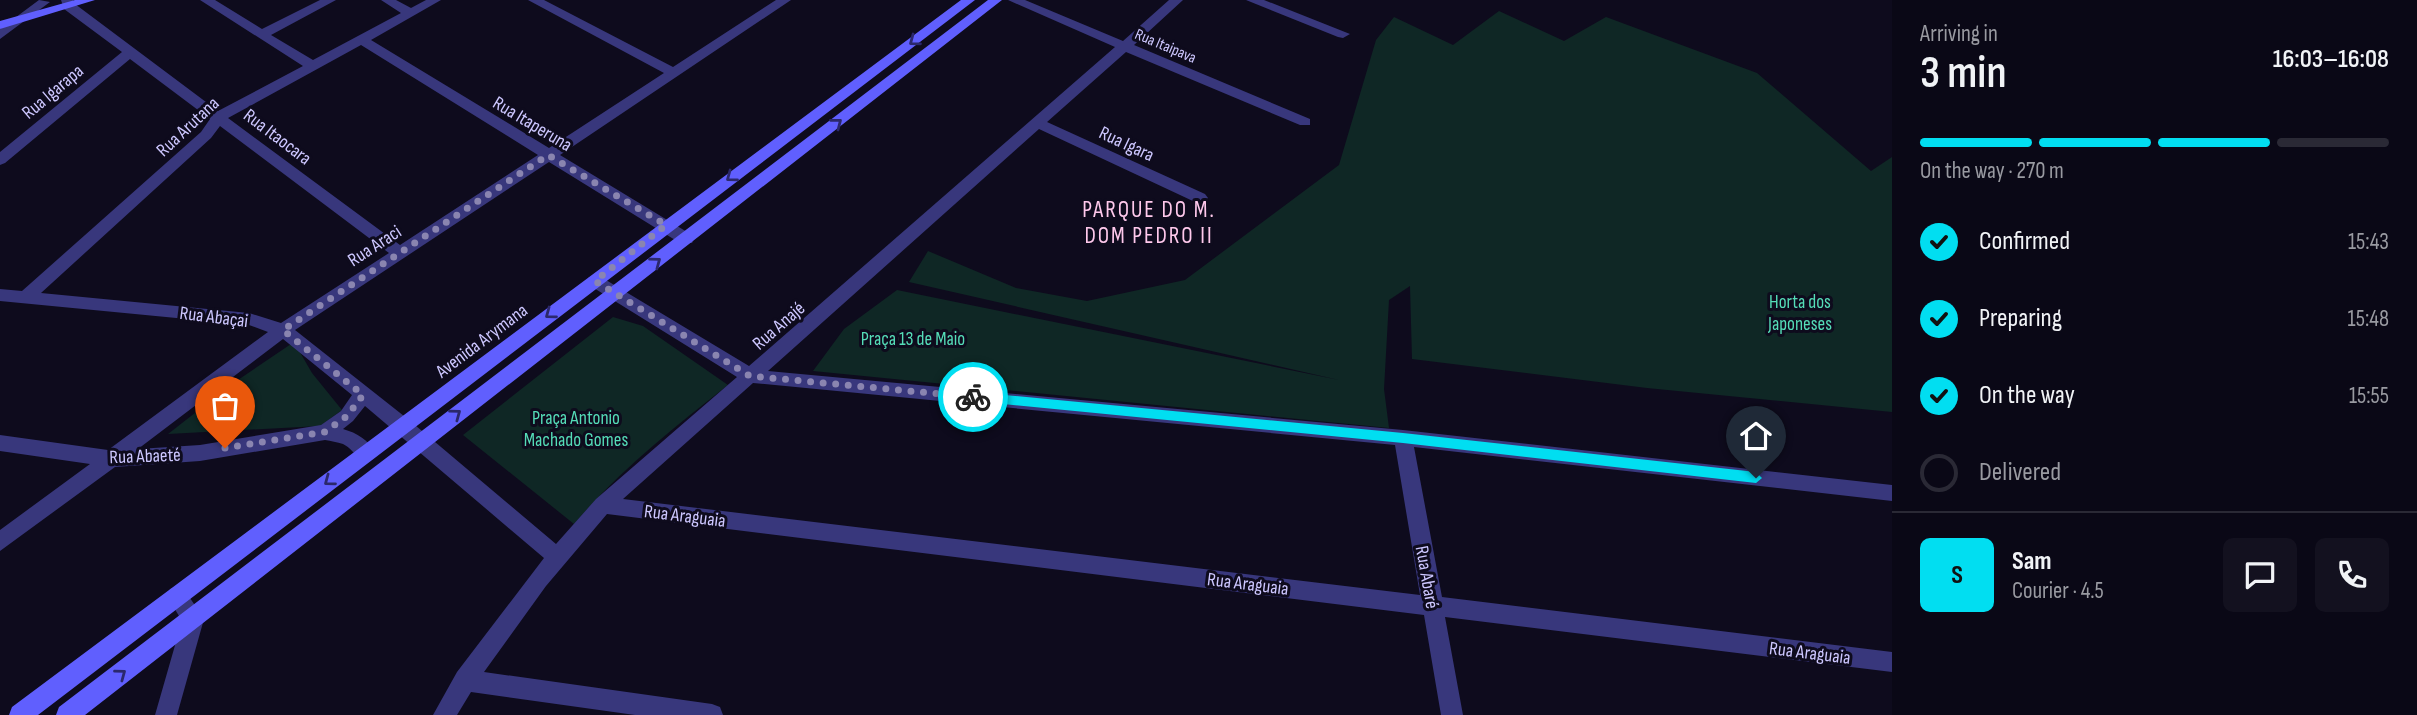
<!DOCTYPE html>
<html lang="en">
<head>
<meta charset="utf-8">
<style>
  :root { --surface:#0a0816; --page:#13111f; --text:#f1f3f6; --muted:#999aa1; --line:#2a2935; --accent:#01def1 }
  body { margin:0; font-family:"Sofia Sans Condensed",sans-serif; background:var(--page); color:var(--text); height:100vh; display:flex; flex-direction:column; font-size:26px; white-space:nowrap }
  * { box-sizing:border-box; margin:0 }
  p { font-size:23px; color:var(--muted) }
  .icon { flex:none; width:38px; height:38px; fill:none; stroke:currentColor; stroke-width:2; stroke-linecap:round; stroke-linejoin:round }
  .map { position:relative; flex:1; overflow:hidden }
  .panel { display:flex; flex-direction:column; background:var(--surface); width:525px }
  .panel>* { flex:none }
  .pin { position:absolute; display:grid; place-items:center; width:60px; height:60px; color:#fff; margin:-72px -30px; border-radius:50% 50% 50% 0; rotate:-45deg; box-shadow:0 0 7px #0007 }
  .pin .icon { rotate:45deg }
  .courier { position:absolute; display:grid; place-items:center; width:70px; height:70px; margin:-35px; border:5px solid #01def1; border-radius:50%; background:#fff; color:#222; box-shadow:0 2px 9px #0007 }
  .head em { font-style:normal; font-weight:600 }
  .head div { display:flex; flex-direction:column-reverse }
  .head { display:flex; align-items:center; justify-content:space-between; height:119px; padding:0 28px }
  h1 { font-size:46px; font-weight:600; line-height:52px }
  .bar { display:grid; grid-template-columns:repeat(4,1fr); gap:10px 7px; align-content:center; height:84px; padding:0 28px }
  .bar i { height:9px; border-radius:5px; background:var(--line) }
  .bar .selected { background:var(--accent) }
  .bar p { grid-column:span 4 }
  .line { display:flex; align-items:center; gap:18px; padding:0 28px; border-top:2px solid var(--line) }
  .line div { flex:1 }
  .round { display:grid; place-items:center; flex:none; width:74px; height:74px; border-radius:10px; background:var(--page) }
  ol { padding:0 28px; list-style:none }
  li { display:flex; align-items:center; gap:21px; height:77px }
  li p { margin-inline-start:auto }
  li .icon { padding:7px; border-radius:50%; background:var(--accent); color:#111; stroke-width:4 }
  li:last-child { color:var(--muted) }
  li i { width:38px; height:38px; border:4px solid var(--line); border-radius:50% }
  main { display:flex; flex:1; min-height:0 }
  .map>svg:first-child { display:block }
</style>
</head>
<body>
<main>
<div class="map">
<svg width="1892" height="715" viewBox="0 0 1892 715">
  <rect width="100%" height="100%" fill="#0e0b1d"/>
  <!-- green -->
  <path fill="#0f2725" d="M1499,11l65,30 42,-24 151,56 114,98 21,-14v255l-245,-24 -235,-29 -2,-73 -21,14 -5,89 5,39 -576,-57 31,-42 53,-39 442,90 -430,-98 19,-31 88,37 71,13 98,-21 154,-115 37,-125 18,-23 59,28z
    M613,317l30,9 85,59c-55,43 -109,86 -154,139l-111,-89z
    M294,342l18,31 30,37 -22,16 -152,8 64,-50z"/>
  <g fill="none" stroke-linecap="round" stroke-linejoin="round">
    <!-- street -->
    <path fill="#38377c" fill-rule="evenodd" d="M39,0l11,2 -50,37v-10z
      M61,0h12l2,4 143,107 85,-45 -103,-66h15l47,29 58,-29h16l-65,35 42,25 88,-47 -20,-13h15l15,8 15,-8h15l-70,40 178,108 115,-75 -136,-73h16l129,67 103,-67h15l-231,155 132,80 2,4 -2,4h-12l-131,-81 -254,168 114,90 147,124 40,-45 141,-122 -148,-92 -2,-4 2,-4h12l148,89 366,-319 -107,-47h17l98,41 46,-41h14l-49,45 176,74v6h-10l-174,-73 -79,70 158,72 3,4 -3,4h-10l-156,-73 -271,242 635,59 489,55v16l-478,-54 28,150 450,55v20l-447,-55 18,98h-22l-17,-100 -817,-101 -61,72 -62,86 228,32 8,3 3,8h-88l-164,-23 -14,23h-24l24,-43 87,-114 -179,-152 -12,15 -10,8c14,4 26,11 32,24l-2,6c-15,5 -19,-10 -30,-15 -6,-2 -12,-3 -18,-4l-125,21 -85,6 -115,84v-21l90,-66 -90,-13v-16l108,15 160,-118 -19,-7 -249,-24v-12l22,2 179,-159 9,-13 -80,-60 -125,104 -5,2v-13l122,-100 -58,-43zM361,45l177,110 -138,90 -172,-127zM220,126l169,127 -108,70 -32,-10 -208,-20 170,-155zM283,339l69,56 -11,16 -20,14 -121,20 -62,4zM753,383l642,62 25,150 -797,-96z
      M1246,0h18l86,34 -7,4 -5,-1z
      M177,586l7,3 20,30 -27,96h-22l27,-94 -15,-25 3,-7z"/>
    <!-- secondary -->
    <path fill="#605ffe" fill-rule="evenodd" d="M75,0h20l-95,29v-8z
      M961,0h14l-937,715h-29l3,-8z
      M988,0h14l-917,715h-29l3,-8z"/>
  </g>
  <!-- one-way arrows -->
  <defs><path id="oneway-chevron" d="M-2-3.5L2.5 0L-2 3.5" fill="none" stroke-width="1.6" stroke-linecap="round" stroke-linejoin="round" transform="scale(1.75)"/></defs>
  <g stroke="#2b286c">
    <use href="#oneway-chevron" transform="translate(914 41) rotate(143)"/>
    <use href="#oneway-chevron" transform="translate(837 123) rotate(-38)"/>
    <use href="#oneway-chevron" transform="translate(731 177) rotate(143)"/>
    <use href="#oneway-chevron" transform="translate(656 262) rotate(-37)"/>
    <use href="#oneway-chevron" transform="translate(550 314) rotate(143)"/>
    <use href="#oneway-chevron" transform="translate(456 414) rotate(-37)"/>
    <use href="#oneway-chevron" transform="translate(329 481) rotate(143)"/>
    <use href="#oneway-chevron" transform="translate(121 674) rotate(-37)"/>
  </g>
  <!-- route -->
  <path fill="#01def1" d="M973,392l430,41 353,39 6,6 -6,5 -353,-40 -430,-42 -6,-4z"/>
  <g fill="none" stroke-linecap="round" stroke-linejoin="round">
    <!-- done -->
    <path stroke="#8a85b0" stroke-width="7" stroke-dasharray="0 12.6" d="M225,448l100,-16 22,-16 16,-21 -80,-65 265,-175 118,70 -71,56 155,95 223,21"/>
  </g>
  <g text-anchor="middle" stroke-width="6" stroke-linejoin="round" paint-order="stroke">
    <!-- far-street labels -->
    <g font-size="16" fill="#cdc7ff" stroke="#0e0b1d">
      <text transform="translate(1166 45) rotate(23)" y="6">Rua Itaipava</text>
    </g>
    <!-- street labels -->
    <g font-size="19" fill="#cdc7ff" stroke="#0e0b1d">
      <text transform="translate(52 91) rotate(-40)" y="7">Rua Igarapa</text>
      <text transform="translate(533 123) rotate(31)" y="7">Rua Itaperuna</text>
      <text transform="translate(187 126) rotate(-43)" y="7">Rua Arutana</text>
      <text transform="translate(278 136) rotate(37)" y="7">Rua Itaocara</text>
      <text transform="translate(1127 143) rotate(25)" y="7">Rua Igara</text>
      <text transform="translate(374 245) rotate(-33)" y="7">Rua Araci</text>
      <text transform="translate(214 316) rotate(7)" y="7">Rua Abaçai</text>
      <text transform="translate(778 325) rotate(-41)" y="7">Rua Anajé</text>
      <text transform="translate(481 340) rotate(-37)" y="7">Avenida Arymana</text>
      <text transform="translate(145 455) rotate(-2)" y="7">Rua Abaeté</text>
      <text transform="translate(685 515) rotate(7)" y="7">Rua Araguaia</text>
      <text transform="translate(1428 577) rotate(80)" y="7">Rua Abaré</text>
      <text transform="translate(1248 583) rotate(7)" y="7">Rua Araguaia</text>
      <text transform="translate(1810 652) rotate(7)" y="7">Rua Araguaia</text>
    </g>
    <!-- park labels -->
    <g font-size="19" fill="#55ddb8" stroke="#0e0b1d">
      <text x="1800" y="308">Horta dos<tspan x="1800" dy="22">Japoneses</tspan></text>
      <text x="913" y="345">Praça 13 de Maio</text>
      <text x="576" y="424">Praça Antonio<tspan x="576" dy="22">Machado Gomes</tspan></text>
    </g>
    <!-- quarter labels -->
    <g font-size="23" letter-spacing="2" fill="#ffc9ec" stroke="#0e0b1d">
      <text x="1149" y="217">PARQUE DO M.<tspan x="1149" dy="26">DOM PEDRO II</tspan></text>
    </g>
  </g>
</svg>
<div class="pin" style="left:225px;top:448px;background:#ea580c"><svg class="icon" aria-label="bag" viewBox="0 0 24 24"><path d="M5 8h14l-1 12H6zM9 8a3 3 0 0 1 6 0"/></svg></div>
<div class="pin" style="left:1756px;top:478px;background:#1f2937"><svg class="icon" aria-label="home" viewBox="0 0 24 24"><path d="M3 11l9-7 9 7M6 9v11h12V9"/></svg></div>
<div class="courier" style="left:973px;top:397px"><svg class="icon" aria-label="bike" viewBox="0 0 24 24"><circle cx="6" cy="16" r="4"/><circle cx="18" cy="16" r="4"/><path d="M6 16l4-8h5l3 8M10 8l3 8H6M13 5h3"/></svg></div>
</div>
<section class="panel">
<div class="head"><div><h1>3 min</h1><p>Arriving in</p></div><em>16:03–16:08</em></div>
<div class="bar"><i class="selected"></i><i class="selected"></i><i class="selected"></i><i></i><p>On the way · 270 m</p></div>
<ol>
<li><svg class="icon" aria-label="check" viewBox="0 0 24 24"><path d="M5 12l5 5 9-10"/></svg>Confirmed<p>15:43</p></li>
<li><svg class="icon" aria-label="check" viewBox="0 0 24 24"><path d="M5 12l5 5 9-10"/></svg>Preparing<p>15:48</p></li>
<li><svg class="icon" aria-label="check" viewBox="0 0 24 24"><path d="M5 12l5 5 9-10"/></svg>On the way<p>15:55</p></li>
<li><i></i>Delivered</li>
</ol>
<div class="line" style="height:126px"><b class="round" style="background:var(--accent);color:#111">S</b><div><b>Sam</b><p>Courier · 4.5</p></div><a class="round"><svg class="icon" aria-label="chat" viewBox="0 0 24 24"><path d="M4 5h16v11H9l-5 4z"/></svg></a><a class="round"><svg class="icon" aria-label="phone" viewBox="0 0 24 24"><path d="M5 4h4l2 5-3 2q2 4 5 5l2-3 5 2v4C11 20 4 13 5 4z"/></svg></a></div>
</section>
</main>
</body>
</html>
